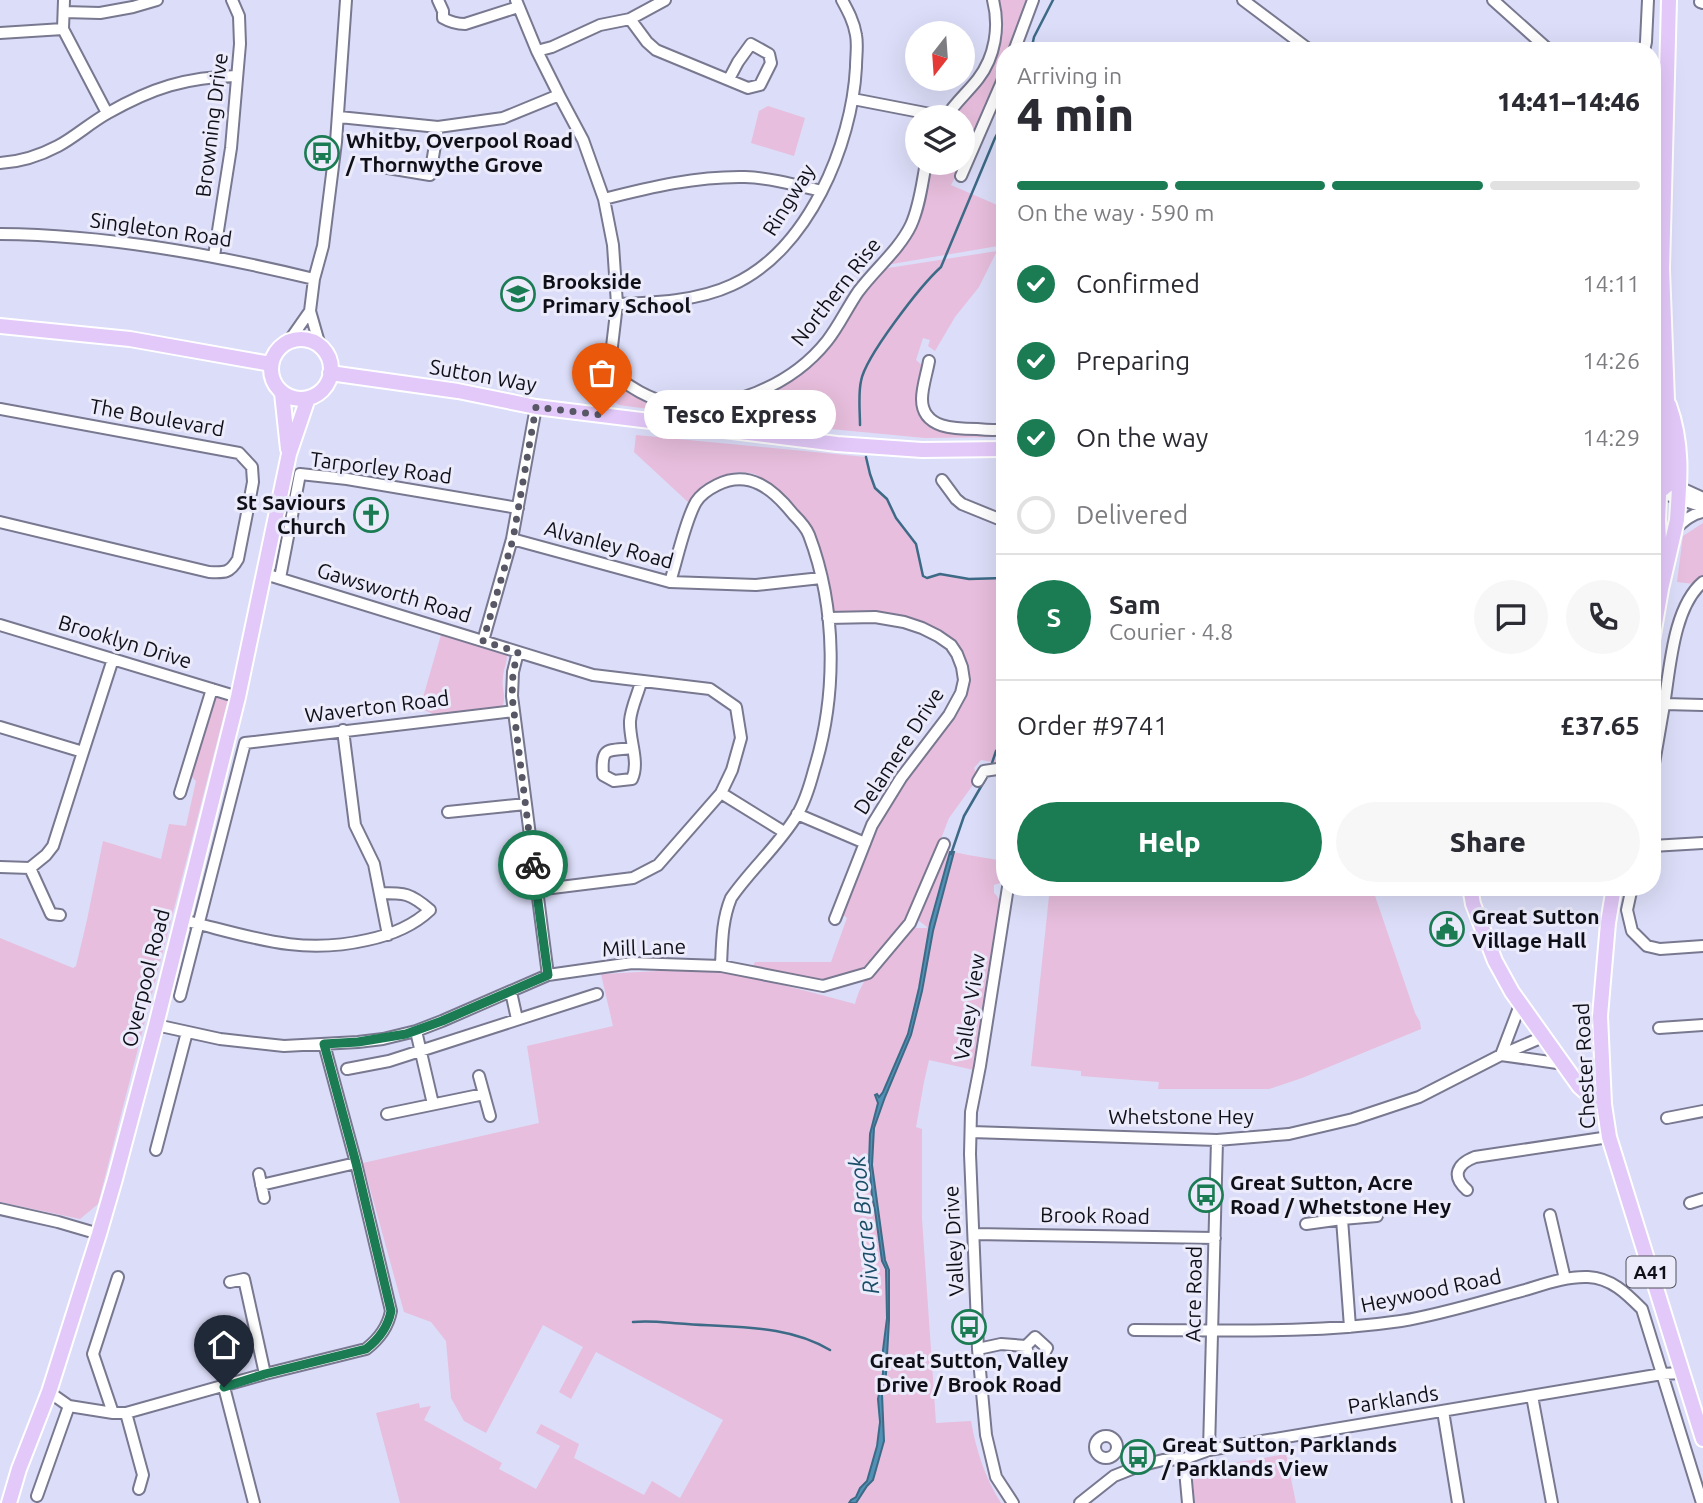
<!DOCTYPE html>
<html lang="en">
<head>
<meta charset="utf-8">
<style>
  :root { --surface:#fff; --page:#f7f7f7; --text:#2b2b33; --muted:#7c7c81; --line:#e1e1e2; --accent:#1b7c54 }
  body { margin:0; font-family:Ubuntu,sans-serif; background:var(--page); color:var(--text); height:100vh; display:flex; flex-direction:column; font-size:26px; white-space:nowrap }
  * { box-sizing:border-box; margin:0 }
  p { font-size:23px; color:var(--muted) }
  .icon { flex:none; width:38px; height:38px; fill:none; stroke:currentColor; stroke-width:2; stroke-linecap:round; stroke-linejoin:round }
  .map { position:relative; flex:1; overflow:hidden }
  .details { position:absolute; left:996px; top:42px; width:665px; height:854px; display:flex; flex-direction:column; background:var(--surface); border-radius:28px; box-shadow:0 7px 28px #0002 }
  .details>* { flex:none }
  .needle { width:46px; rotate:197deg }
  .controls { position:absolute; left:905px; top:21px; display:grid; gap:14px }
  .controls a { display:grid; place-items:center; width:70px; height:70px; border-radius:50%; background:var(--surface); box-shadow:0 7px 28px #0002; font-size:35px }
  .pin { position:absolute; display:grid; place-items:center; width:60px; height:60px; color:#fff; margin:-72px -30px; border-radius:50% 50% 50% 0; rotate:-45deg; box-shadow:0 0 7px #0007 }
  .pin .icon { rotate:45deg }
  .courier { position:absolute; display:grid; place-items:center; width:70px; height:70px; margin:-35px; border:5px solid #1b7c54; border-radius:50%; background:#fff; color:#222; box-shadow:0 2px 9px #0007 }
  .bubble { position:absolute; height:49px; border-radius:24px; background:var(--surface); box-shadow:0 7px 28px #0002; font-size:23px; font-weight:800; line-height:49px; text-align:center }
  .head em { font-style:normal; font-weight:800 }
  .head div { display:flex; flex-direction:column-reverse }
  .head { display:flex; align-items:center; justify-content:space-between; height:119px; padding:0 21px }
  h1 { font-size:46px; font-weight:800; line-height:52px }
  .bar { display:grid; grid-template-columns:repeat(4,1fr); gap:10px 7px; align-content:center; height:84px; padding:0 21px }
  .bar i { height:9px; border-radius:5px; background:var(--line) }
  .bar .on { background:var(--accent) }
  .bar p { grid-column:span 4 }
  .line { display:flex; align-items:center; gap:18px; padding:0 21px; border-top:2px solid var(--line) }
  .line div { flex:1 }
  .round { display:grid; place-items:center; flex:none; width:74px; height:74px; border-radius:37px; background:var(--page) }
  ol { padding:0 21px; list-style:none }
  li { display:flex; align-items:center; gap:21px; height:77px }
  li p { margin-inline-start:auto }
  li .icon { padding:7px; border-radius:50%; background:var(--accent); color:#fff; stroke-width:4 }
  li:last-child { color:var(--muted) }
  li i { width:38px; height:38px; border:4px solid var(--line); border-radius:50% }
  .primary-button { display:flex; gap:14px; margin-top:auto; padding:14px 21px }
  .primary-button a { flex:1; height:80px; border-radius:42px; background:var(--accent); color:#fff; font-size:28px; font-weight:800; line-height:80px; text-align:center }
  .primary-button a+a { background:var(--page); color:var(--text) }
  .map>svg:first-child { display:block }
</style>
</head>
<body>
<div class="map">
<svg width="1703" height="1503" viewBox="0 0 1703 1503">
  <rect width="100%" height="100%" fill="#dcddf8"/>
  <!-- green -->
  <path fill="#e7bedd" d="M998,0h28l-17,51h-5c0,39 -34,99 -53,134l53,23 -6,38 -112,19 23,-28 21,-74h32v-46h-11l38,-47z
    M768,106l37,12 -11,38 -43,-13 8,-32z
    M997,251l-18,36 -24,30 -20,34 -7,-5 2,-6 -7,-2 -7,22 7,6c-1,15 -3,30 -2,45 3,30 62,22 83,21v5l-79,1 -210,-20 -96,-13 -10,-7 15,-10 71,21 94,-30 93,-110z
    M636,435l230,22 4,17 5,14 12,11 9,19 20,26 7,32 4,2 13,-4 29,5 35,-1v180l-2,6 -21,-4 -7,8 4,10 -29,40 -39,100 -50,53 -22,9 -20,-1 -65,-13 2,-4h76l16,-44 -5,-4 34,-88 20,-36 57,-72 13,-48 -37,-42 -96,-14c-9,-22 -6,-47 -15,-69 -9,-26 -27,-40 -47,-58 -5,-5 -10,-11 -17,-13 -25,-7 -52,8 -65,29l-55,-51z
    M1703,523v53l-9,8 -17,-2 6,-46z
    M441,635l66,20c0,8 -4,15 -4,23 -2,10 4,19 -1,29l-69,7 -13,-6z
    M213,690l16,5 -131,509 -18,15 -80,-17v-264l73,30 3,-2 11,-46 16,-79 58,18 8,-35 17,2 10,-45 -8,-8z
    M944,850l6,2 -20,72 -11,64 -11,46 -25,58 -4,6 -2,-3h-1l2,8 -8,31 -1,29 3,33 3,14 7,51 4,8 1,49 -4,32v23l-5,26 1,34 -10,43 -2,5 -7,7 -2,6 -9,9h-449l-24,-90 43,-10 1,5 11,-2 -7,14 78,43 -3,6 37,20 24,-43 -24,-13 5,-9 38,20 -5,14 70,37 8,-14 28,17 43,-78 -127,-68 -25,47 -12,-7 24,-45 -40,-22 -57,108 -22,-12 -13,-23 -5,-57 -15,-19 -27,-10 -41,-149 176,-40 -12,-77 86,-20 -12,-52c42,-2 86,-6 129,0 42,7 83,19 125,30 8,-32 35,-53 57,-76h15v-1l-9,-7c12,-22 16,-47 26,-70z
    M954,852l14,3 36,6 -1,21 -9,3v8c11,9 5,26 3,40l-3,3 -9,77 -3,3 -8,54 -45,-10 -5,22 -8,45 6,2v90l14,204 35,-2c5,29 14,57 30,82h-145l11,-17 4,-3 11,-33v-56l4,-20 3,-53v-51l-4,-10 -13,-95 2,-37 11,-31 26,-62 11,-44 11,-60z
    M1050,887h322l43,126 5,9 1,7 -119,49 -33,11h-111l1,-7 -78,-6v-5l-50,-5z
    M1286,1454l10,49h-101l-3,-33z"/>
  <!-- water -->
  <path fill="#5191b5" stroke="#3d6a86" stroke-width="2" d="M950,852h4l-21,79 -11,60 -11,44 -26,62 -11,31 -2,37 13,95 4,10v50l-3,54 -4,20 2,47 -11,39 -6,6 -11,17h-7l2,-3 5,-3 4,-9 7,-7 10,-35 3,-24 -2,-23 5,-26v-23l4,-32 -1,-49 -4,-8 -7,-51 -3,-14 -3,-33 1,-29 8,-31 -3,-8 2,-1 2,3 4,-5 25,-58 11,-46 11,-64z"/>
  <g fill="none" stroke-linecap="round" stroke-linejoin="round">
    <!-- stream -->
    <path stroke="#3d6a86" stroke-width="2.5" d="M1031,51l3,-14 19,-37
      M860,425c0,-14 -2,-30 1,-44 4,-24 60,-96 80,-114l54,-129 9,-17
      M866,457l4,17 5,14 12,11 9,19 20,26 7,32 4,2 13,-4 29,5 35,-1
      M991,766l5,-15 8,-10
      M951,854l13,-38 22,-38
      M633,1322c19,-2 35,1 54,2 49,4 100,0 143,26"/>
    <!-- minor casing -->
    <g stroke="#787890" stroke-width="14">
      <path id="minor" d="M64,0l-1,29 44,84
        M438,0l5,11v7c7,4 13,6 22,6l53,-17
        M516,0l21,51 22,44 24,45 21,59 9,46 4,59 -8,68 -7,43
        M1243,0l68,51
        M1493,0l57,51
        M1700,2l3,1
        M64,12l36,1 33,-6 24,-7
        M630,19l17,23 9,8 92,38 12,-3 11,-22 -2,-9 -18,-10 -13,18 -9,17
        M0,33l63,-4
        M537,51l15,-4 48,-22 30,-6 35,-19
        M1014,51l19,-51
        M1644,51l2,-9 2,-42
        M853,99l93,18
        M1652,108l13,3
        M339,117l99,10 65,-9 56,-23
        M946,117c10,-15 21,-24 32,-38 17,-22 22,-52 15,-79
        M0,163c19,-1 41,-8 58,-17 17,-9 32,-23 50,-33 44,-25 78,-36 129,-37
        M382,167l48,8 8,-48
        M961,176l43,-99
        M604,199c47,-12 93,-23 141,-22 26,1 51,8 76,14
        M0,234c106,1 211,20 314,45
        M214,256l17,-108 9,-104 -1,-28 -7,-16
        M617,304c37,-1 81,-3 115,-19 76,-34 120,-140 124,-218 0,-11 2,-22 0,-32 -2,-13 -8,-24 -14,-35
        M289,341l21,-30
        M320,346l-10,-35 4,-32 9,-33 13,-104 10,-142
        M929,361c-2,12 -7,26 -7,38 0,30 34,30 55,30 9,1 19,2 27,0
        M609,372c19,13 38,27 61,31 56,11 122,-18 157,-62 12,-15 20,-33 31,-49 17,-23 41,-42 53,-67 9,-20 11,-42 15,-62
        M0,409l239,44 13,14 1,15 -3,16 -12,61c-8,14 -13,14 -29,13l-209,-50
        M942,480l14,19 6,5 42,17
        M1679,487l24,11
        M1659,492l44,15
        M1674,530c9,-8 17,-16 29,-18
        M512,539l158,43 86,3 65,-7
        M265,574l328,101 117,14 26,18 5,31 -9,32 -11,23 -63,72 -25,13 -97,12
        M280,578l20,-104 47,5 171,29
        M670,582c7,-22 15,-61 26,-80 5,-8 13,-13 21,-17 32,-16 56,4 76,29 6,6 13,13 16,21 28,74 28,161 5,235 -4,15 -9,32 -17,45 -18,30 -46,54 -66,83 -9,22 -9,44 -10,68
        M828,618l47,-1 29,5 18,6 16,8 13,9 6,9 5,13 2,13 -3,13 -12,22 -48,63 -29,47 -37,94
        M0,625l238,72
        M483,641l29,-102 24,-132
        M518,652l-5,20 -1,24 36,279
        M1664,704l39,1
        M0,727l83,25 30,-93
        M343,730l12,95 19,39 14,71
        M633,748c-26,3 -32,-2 -30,27l11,6 18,-2c8,-17 -3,-39 -2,-58 1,-13 8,-27 11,-39
        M1652,775c4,-24 8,-47 12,-70 6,-36 9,-98 39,-123
        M978,781l6,-10 20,-3
        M180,793l32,-104
        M721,793l63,39
        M448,812l78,-8
        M797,814l68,29
        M1652,846l51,-3
        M0,867l30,1 21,46 9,1
        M30,868l16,-13 7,-9 30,-94
        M1008,887l-28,179 -9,46 -1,42 8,195 8,86 10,42 17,26
        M1632,887l-5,23 5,21 15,15 13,3 43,-3
        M191,922c64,16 110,33 176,18 24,-5 45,-13 63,-30 -20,-17 -25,-17 -50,-17
        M511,992l6,27
        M180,996l65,-253 269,-32
        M156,1025l64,14 64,7 74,-4 25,-3 33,-8 26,-10 106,-46 84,-12 89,3 102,20 45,-13 42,-50 34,-79
        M1659,1028l44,-3
        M416,1031l17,73
        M1501,1055l63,9
        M1501,1055l19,-50
        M347,1069l42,-8 208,-67
        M479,1076l11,40
        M387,1114l97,-20
        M1667,1118l36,-7
        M971,1132l246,8 72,-6 64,-15 66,-22 82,-42 42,-18
        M156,1150l31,-118
        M259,1174l5,24
        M261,1185l95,-22
        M1467,1190c-16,-14 -10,-26 8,-33l134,-20
        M1690,1203l13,-4
        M0,1209l58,13 41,12
        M1550,1215l15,64
        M1342,1219l35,-3
        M1306,1224l36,-5 8,108
        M974,1234l241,4
        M230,1282l14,-3 21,95
        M1134,1330c89,0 178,4 267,-9 42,-7 83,-20 124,-31 20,-6 42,-14 63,-13 23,1 38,16 54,32l60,194
        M978,1349l23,-5 25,2 9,-9 12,11 -6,11 -12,-2 -3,-11
        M224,1387l30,116
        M49,1392l20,14 44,7h13l139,-39 101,-25c13,-10 22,-22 25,-38l-35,-148 -32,-119
        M1532,1396l20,107
        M1443,1411l15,92
        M113,1413l-20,-59 25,-77
        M126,1413l17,62 -4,14
        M1095 1447a11 11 0 1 1 22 0a11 11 0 1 1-22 0Z
        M1209,1450l8,-310
        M1184,1459l4,44
        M37,1496l32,-90
        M1080,1503l34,-27 25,-10 24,-6 21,-1 25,-9 453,-76 19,-1"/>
    </g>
    <!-- major casing -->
    <g stroke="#fff" stroke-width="18">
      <path id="major" d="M0,326l130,13 141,25
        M271 369a30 30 0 1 1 60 0a30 30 0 1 1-60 0Z
        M330,373l128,18 78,16 301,37 85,6 82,-1
        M282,393l6,56
        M1660,491l10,-8 3,-40
        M1661,589l-3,-69 3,-69 6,-51 -5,-131 7,-269
        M1652,641l9,-52 16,-69c3,-41 6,-76 -8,-115
        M1470,887l3,17 22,57 17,31 67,94 11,10 14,8
        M1614,887l-6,36 -8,93 4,88 5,33 94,302
        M9,1503l10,-34 30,-77 50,-158 16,-55 41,-154 82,-328 51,-243 19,-56"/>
    </g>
    <!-- minor -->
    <use href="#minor" stroke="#fff" stroke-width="10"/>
    <!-- major -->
    <use href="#major" stroke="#e3c9f9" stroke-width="14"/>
  </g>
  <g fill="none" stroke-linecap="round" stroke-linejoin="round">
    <!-- done -->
    <path stroke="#575766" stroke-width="7" stroke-dasharray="0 12.6" d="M533,865l-21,-169 1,-24 5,-20 -35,-11 30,-102 23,-132 66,8"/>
    <!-- route -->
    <path stroke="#1b7c54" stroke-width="9" d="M224,1387l41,-13 101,-25c13,-10 22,-22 25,-38l-35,-148 -32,-119 34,-2 48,-8 36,-13 106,-46 -15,-110"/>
  </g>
  <!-- icons -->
  <defs>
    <g id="bus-ring" transform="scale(1.75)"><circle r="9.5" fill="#ebebfb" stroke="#1b7c54" stroke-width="1.5"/><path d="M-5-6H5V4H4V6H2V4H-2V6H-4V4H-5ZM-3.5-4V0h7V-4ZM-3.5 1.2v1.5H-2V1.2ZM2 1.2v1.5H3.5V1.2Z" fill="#1b7c54"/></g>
    <g id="school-ring" transform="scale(1.75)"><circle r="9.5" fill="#ebebfb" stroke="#1b7c54" stroke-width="1.5"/><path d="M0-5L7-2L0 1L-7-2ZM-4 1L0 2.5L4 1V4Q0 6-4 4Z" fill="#1b7c54"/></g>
    <g id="church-ring" transform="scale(1.75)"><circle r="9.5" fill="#ebebfb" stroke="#1b7c54" stroke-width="1.5"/><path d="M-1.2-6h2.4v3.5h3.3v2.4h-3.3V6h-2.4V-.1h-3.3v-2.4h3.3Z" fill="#1b7c54"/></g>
    <g id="civic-ring" transform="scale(1.75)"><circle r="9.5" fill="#ebebfb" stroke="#1b7c54" stroke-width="1.5"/><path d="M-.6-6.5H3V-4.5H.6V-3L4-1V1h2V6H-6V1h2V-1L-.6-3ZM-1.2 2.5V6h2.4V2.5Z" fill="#1b7c54"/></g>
  </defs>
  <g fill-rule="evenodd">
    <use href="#bus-ring" x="322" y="153"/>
    <use href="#school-ring" x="518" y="294"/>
    <use href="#church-ring" x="371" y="515"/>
    <use href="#civic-ring" x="1447" y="929"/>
    <use href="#bus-ring" x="1206" y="1195"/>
    <use href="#bus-ring" x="969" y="1327"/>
    <use href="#bus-ring" x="1138" y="1457"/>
  </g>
  <g text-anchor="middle" stroke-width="6" stroke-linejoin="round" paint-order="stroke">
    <!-- shield labels -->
    <rect fill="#ebebfb" stroke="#51515b" stroke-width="2" x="1626.5" y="1256.5" width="49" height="31" rx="5"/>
    <g font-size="19" font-weight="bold" fill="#0f0f17">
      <text x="1651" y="1279">A41</text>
    </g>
    <!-- street labels -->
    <g font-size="21" fill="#0f0f17" stroke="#ebebfb">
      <text transform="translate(212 125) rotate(-83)" y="7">Browning Drive</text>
      <text transform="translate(789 200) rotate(-58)" y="7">Ringway</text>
      <text transform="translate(161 230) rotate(8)" y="7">Singleton Road</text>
      <text transform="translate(836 292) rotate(-52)" y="7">Northern Rise</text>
      <text transform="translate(483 376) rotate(10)" y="7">Sutton Way</text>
      <text transform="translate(157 418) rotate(10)" y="7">The Boulevard</text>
      <text transform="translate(381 468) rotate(7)" y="7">Tarporley Road</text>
      <text transform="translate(609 545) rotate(15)" y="7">Alvanley Road</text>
      <text transform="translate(394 593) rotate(17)" y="7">Gawsworth Road</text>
      <text transform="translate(125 642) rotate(17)" y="7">Brooklyn Drive</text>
      <text transform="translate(377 707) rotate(-7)" y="7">Waverton Road</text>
      <text transform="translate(899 751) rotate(-57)" y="7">Delamere Drive</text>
      <text transform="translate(644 948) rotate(-2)" y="7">Mill Lane</text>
      <text transform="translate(146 978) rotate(-76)" y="7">Overpool Road</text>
      <text transform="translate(970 1007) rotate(-81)" y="7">Valley View</text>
      <text transform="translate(1585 1066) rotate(-93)" y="7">Chester Road</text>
      <text x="1181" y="1124">Whetstone Hey</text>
      <text transform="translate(1095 1216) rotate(1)" y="7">Brook Road</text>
      <text transform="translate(954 1241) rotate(-93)" y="7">Valley Drive</text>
      <text transform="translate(1431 1291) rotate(-12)" y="7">Heywood Road</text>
      <text transform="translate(1194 1294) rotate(-89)" y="7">Acre Road</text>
      <text transform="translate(1393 1400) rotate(-9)" y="7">Parklands</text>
    </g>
    <!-- poi labels -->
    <g font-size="21" font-weight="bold" fill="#0f0f17" stroke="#ebebfb" text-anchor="start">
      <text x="346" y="148">Whitby, Overpool Road<tspan x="346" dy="24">/ Thornwythe Grove</tspan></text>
      <text x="542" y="289">Brookside<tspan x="542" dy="24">Primary School</tspan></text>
      <text x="346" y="510" text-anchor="end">St Saviours<tspan x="346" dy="24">Church</tspan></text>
      <text x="1472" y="924">Great Sutton<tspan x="1472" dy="24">Village Hall</tspan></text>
      <text x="1230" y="1190">Great Sutton, Acre<tspan x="1230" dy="24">Road / Whetstone Hey</tspan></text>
      <text x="969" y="1368" text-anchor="middle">Great Sutton, Valley<tspan x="969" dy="24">Drive / Brook Road</tspan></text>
      <text x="1162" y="1452">Great Sutton, Parklands<tspan x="1162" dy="24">/ Parklands View</tspan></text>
    </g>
    <!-- water labels -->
    <g font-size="23" font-style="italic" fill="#1a4d67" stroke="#ebebfb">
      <text transform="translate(864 1225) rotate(-96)" y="8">Rivacre Brook</text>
    </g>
  </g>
</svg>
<div class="controls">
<a><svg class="needle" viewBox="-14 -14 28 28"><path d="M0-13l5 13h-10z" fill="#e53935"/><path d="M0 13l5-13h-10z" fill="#7c7c81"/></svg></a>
<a><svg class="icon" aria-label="layers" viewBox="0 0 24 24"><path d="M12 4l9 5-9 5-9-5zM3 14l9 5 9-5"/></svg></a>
</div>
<div class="pin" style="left:602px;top:415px;background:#ea580c"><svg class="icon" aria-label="bag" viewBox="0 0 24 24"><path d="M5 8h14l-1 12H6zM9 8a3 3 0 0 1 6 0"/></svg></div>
<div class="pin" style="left:224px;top:1387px;background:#1f2937"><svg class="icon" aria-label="home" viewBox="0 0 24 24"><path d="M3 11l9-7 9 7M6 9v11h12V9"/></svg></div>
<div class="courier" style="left:533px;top:865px"><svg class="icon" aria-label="bike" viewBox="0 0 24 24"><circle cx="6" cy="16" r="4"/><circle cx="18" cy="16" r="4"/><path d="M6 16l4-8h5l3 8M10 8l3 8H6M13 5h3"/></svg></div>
<div class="bubble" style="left:644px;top:390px;width:192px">Tesco Express</div>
<section class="details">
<div class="head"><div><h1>4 min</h1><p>Arriving in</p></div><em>14:41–14:46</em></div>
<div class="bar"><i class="on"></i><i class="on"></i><i class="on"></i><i></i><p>On the way · 590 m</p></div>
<ol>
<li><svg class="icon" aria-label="check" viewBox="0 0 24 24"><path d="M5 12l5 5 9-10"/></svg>Confirmed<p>14:11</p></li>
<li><svg class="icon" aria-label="check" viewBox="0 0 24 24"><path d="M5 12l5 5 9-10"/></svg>Preparing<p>14:26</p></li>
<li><svg class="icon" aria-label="check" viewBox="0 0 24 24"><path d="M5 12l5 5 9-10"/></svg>On the way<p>14:29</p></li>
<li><i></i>Delivered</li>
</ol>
<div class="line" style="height:126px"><b class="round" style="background:var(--accent);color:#fff">S</b><div><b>Sam</b><p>Courier · 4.8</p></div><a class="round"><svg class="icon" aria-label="chat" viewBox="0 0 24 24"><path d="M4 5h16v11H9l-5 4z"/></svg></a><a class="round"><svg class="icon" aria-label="phone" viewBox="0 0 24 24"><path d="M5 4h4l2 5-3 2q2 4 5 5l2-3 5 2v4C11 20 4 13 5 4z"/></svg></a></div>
<div class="line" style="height:91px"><div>Order #9741</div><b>£37.65</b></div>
<div class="primary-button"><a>Help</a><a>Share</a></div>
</section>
</div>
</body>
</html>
